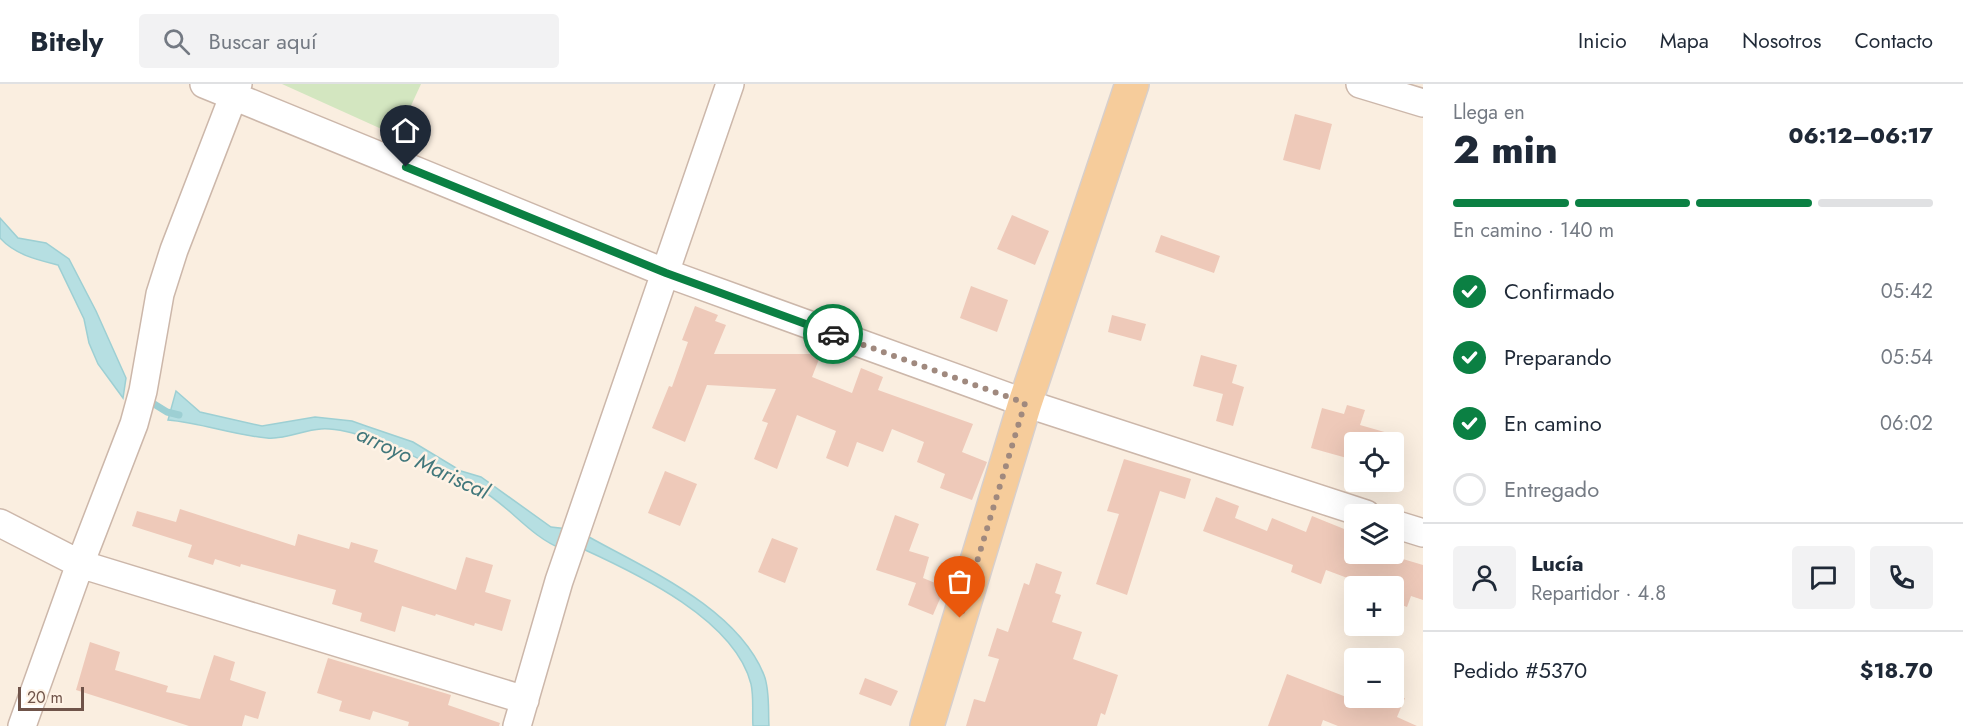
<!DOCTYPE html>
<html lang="es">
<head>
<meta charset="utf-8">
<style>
  :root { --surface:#fff; --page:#f2f2f3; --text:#1f2937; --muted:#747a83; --line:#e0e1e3; --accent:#0b8043 }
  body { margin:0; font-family:Jost,sans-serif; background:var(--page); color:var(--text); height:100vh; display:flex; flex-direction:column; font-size:22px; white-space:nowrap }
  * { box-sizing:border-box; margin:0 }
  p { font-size:20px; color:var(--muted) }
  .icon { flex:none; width:33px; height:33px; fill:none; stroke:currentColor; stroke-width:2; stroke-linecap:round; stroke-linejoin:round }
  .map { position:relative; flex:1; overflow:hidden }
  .side { display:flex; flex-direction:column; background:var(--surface); width:540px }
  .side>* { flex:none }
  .tools { position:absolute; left:1344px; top:348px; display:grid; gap:12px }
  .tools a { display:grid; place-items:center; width:60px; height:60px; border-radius:6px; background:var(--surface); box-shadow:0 6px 24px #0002; font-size:30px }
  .scale { position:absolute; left:18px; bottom:15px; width:66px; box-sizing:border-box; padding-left:6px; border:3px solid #6f5349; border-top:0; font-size:16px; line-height:21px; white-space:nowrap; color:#6f5349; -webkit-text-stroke:4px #fef2e5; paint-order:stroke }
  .pin { position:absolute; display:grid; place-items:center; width:51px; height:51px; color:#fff; margin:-62px -26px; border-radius:50% 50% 50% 0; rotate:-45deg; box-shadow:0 0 6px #0007 }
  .pin .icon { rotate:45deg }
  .courier { position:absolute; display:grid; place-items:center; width:60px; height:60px; margin:-30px; border:4px solid #0b8043; border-radius:50%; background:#fff; color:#222; box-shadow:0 2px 8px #0007 }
  .summary em { font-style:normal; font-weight:800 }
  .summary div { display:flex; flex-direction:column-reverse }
  .summary { display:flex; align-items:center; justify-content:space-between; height:102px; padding:0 30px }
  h1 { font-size:39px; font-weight:800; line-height:45px }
  .bar { display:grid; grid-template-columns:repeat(4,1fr); gap:9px 6px; align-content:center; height:72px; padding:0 30px }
  .bar i { height:8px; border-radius:4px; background:var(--line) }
  .bar .active { background:var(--accent) }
  .bar p { grid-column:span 4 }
  .line { display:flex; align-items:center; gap:15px; padding:0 30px; border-top:2px solid var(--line) }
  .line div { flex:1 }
  .round { display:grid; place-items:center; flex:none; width:63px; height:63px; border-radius:6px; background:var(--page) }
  ol { padding:0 30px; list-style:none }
  li { display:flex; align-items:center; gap:18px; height:66px }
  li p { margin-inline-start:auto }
  li .icon { padding:6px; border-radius:50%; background:var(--accent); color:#fff; stroke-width:4 }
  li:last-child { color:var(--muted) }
  li i { width:33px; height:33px; border:3px solid var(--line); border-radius:50% }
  header { display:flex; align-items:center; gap:36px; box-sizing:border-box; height:84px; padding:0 30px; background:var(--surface); border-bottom:2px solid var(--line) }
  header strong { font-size:28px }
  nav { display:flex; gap:33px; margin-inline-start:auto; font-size:21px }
  .search { width:420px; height:54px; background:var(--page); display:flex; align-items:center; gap:15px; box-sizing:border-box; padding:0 21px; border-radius:6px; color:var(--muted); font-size:22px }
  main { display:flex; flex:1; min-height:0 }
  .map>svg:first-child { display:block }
</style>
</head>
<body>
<header>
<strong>Bitely</strong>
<div class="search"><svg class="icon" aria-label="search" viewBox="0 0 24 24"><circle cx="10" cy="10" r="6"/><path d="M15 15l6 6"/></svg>Buscar aquí</div>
<nav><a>Inicio</a><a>Mapa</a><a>Nosotros</a><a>Contacto</a></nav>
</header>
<main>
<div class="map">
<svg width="1423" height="642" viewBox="0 0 1423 642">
  <rect width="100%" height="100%" fill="#faeee0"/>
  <!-- green -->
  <path fill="#d3e6c0" d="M282,0h139l-24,52z"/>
  <!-- water -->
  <path fill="#b6dfe2" stroke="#9dcfd3" stroke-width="1.5" d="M0,134l18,20 28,5 23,16 27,52 30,67 -3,20 -25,-34 -9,-21 -5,-24 -26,-54c-20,-5 -43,-10 -58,-27z
    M176,307l24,21 62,14 53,-9 37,4 14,5 47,16 48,29 20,6 70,50 17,2 -6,20c-33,-13 -53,-44 -84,-61 -8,-4 -18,-6 -26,-10 -9,-4 -18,-11 -27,-16 -24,-13 -77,-35 -104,-33 -18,1 -36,11 -54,9 -34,-3 -65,-15 -99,-18z
    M589,453c59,33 148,71 175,138 6,15 4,36 5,51h-16c-1,-13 1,-29 -2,-42 -16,-64 -113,-110 -168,-135z"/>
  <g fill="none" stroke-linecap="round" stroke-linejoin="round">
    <!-- stream -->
    <path stroke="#9dcfd3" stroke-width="7" d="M146,315l21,13 12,3"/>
  </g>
  <!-- building -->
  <path fill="#eec9b9" d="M1295,30l37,10 -12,46 -37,-10z
    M1012,131l37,16 -14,34 -38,-16z
    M1161,151l59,21 -6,17 -59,-21z
    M971,202l37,14 -11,32 -37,-14z
    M695,222l23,9 -3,6 11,4 -12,29h107l-9,23 40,16 9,-25 22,9 -5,13 95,34 -11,28 25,10 -15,38 -32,-12 5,-14 -28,-12 7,-20 -32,-13 -9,23 -26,-10 -9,25 -22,-9 10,-27 -39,-16 -20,54 -23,-10 14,-36 -6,-2 14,-32 -69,-4 -22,57 -33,-14 17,-42 3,1 16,-45 -6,-2z
    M1112,231l34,9 -5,17 -33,-9z
    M1201,271l36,10 -5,18 12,4 -11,39 -17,-5 7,-27 -30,-8z
    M1347,321l18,5 -5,15 42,12v5h-48v18l-43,-12 11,-40 22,6z
    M1124,375l67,20 -6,20 -25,-8 -33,104 -31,-11 23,-70 -12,-3z
    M665,387l32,13 -17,42 -32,-13z
    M1216,413l23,9 -4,12 32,13 5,-13 34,14 6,-16 42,17v21h32l37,11v35l-12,-4 -4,11 -13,-5v-16h-25l-43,-16 -5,14 -30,-12 2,-7 -90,-34z
    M180,425l115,37 3,-12 51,15 2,-7 27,8 -4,12 82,28 10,-33 27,8 -8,27 26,8 -9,31 -27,-8 -1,3 -38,-12 -1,2 -33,-10 -7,26 -35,-11 2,-8 -30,-9 4,-14 -95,-26 -1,3 -25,-8 -2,6 -25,-8 4,-12 -60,-19 5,-15 39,11z
    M895,431l24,9 -10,27 20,6 -6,21 22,9 -12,28 -25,-10 8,-22 -40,-13z
    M772,454l26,10 -13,35 -27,-11z
    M1036,479l26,9 -7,21 6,2 -9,27 30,10 -9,27 45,16 -13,40 -4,-2 -4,13h-131l8,-27 11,3 14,-43 -11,-3 9,-28 11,4 16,-49 5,2z
    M90,558l30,10 -5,18 53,16 -2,6 34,7 14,-44 21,7 -5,18 36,12 -8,27 -13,-4 -3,11h-53l-113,-36z
    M328,574l123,37 -3,10 52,18 -1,3h-91l1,-4 -36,-11 -3,9 -31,-9 3,-10 -25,-8z
    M1287,590l85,33 4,-9h29l-8,19 20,9h-79l-15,-6 -2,6h-53z
    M865,594l33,13 -7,15 -32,-12z"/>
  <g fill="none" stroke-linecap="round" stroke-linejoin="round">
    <!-- minor casing -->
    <g stroke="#ccb7aa" stroke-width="30">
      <path id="minor" d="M204,0l462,189 359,130 341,111
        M1360,0l63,19
        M0,439l80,41 445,136
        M1394,440l29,9
        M22,642l58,-162 54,-140 9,-33 17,-97 14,-44 64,-166
        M517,642l42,-145 171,-497"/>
    </g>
    <!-- major casing -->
    <g stroke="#d7cfcc" stroke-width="36">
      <path id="major" d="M927,642l98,-323 107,-319"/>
    </g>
    <!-- minor -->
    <use href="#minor" stroke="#fff" stroke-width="27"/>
    <!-- major -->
    <use href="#major" stroke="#f6cc9b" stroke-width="33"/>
  </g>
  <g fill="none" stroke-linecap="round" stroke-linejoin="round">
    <!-- done -->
    <path stroke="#a0897e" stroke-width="6" stroke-dasharray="0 10.8" d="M833,250l192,69 -65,215"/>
    <!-- route -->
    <path stroke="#0b8043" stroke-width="8" d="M406,83l260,106 167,61"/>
  </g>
  <g text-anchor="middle" stroke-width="5" stroke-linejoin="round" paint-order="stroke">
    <!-- water labels -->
    <g font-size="22" font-style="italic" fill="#41777b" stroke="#fef2e5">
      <text transform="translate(423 378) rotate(25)" y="8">arroyo Mariscal</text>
    </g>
  </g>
</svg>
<div class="tools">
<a><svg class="icon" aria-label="locate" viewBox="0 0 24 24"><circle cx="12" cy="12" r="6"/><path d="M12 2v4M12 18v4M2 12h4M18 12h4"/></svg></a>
<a><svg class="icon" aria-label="layers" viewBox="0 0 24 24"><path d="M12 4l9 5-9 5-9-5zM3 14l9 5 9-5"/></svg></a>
<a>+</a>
<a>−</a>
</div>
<div class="scale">20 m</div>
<div class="pin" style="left:960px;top:534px;background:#ea580c"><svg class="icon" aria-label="bag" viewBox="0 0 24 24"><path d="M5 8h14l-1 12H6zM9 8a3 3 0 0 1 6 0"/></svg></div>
<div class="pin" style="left:406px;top:83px;background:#1f2937"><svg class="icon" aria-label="home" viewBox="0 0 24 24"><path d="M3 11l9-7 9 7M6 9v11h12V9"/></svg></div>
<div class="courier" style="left:833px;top:250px"><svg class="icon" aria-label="car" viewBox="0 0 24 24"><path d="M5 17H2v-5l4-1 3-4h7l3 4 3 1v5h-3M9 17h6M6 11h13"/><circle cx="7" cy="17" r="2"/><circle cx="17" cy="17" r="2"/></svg></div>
</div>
<section class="side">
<div class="summary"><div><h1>2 min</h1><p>Llega en</p></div><em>06:12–06:17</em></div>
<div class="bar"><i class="active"></i><i class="active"></i><i class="active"></i><i></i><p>En camino · 140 m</p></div>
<ol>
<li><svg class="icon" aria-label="check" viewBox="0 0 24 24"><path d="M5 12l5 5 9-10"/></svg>Confirmado<p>05:42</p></li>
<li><svg class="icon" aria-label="check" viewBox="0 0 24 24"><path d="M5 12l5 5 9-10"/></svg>Preparando<p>05:54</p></li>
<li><svg class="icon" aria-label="check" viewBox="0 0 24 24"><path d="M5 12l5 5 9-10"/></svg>En camino<p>06:02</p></li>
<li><i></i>Entregado</li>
</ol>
<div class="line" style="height:108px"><a class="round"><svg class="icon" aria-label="person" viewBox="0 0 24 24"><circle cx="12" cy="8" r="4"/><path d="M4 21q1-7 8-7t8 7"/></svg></a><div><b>Lucía</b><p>Repartidor · 4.8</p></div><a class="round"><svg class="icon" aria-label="chat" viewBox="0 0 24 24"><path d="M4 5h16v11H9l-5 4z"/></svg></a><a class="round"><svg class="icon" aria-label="phone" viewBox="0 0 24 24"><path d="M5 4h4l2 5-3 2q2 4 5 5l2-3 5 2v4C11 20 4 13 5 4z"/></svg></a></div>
<div class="line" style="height:78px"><div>Pedido #5370</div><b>$18.70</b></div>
</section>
</main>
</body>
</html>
